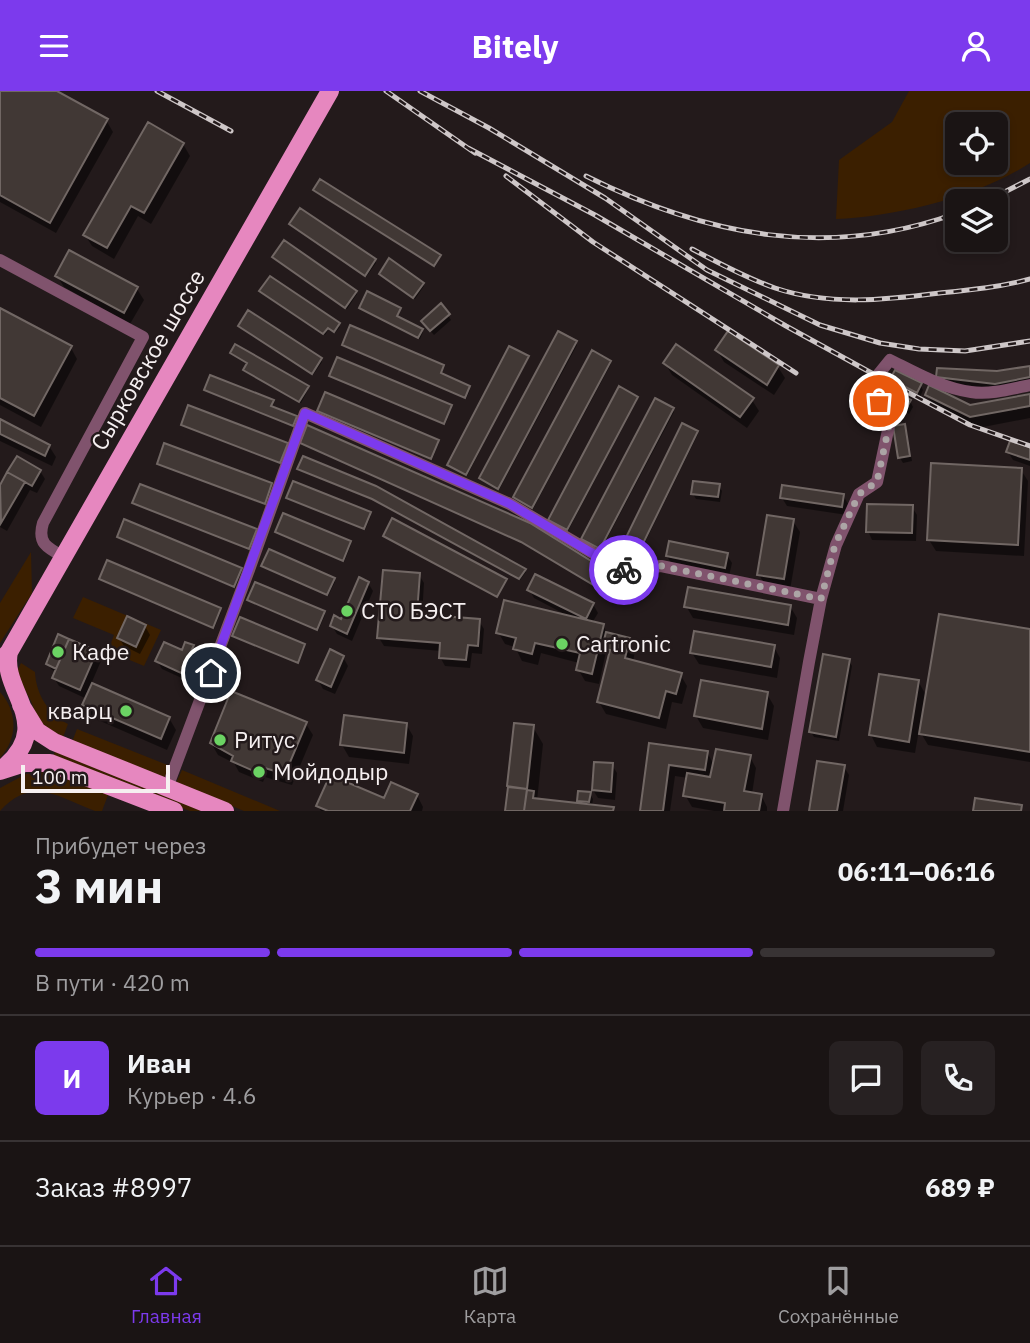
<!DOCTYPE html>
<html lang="ru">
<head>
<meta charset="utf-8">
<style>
  :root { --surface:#1a1414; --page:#272122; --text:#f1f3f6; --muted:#9f9ea0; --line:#383334; --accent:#7c3aed }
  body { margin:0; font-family:"IBM Plex Sans",sans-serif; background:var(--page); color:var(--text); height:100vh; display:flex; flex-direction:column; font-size:26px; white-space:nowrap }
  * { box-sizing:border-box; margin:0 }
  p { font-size:23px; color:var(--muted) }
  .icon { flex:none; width:38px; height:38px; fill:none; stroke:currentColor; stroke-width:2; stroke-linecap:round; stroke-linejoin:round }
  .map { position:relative; height:720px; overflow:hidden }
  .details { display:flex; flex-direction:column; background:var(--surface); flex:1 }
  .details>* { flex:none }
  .fabs { position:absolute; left:945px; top:21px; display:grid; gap:14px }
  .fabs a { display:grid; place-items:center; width:63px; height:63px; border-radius:10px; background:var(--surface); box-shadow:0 4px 10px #0003,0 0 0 2px var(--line); font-size:35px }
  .scale { position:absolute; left:21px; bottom:18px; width:149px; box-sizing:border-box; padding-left:7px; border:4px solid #f6f0f1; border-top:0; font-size:19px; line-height:24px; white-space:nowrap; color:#f6f0f1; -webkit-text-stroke:5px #231a1b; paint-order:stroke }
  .pin { position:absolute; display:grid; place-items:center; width:60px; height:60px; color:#fff; margin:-30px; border:4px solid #fff; border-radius:50%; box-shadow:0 2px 7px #0007 }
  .courier { position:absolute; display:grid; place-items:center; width:70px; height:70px; margin:-35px; border:5px solid #7c3aed; border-radius:50%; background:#fff; color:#222; box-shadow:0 2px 9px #0007 }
  .headline em { font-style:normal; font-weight:700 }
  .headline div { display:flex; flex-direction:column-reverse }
  .headline { display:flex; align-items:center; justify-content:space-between; height:119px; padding:0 35px }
  h1 { font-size:46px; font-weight:700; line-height:52px }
  .bar { display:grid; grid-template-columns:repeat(4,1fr); gap:10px 7px; align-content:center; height:84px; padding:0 35px }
  .bar i { height:9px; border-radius:5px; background:var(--line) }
  .bar .selected { background:var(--accent) }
  .bar p { grid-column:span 4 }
  .line { display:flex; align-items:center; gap:18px; padding:0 35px; border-top:2px solid var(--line) }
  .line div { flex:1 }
  .round { display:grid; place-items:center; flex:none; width:74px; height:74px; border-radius:10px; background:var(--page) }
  header { display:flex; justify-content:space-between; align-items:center; height:91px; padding:0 35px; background:var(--accent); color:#fff; font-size:32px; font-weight:700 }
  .menu { display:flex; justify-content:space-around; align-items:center; height:98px; border-top:2px solid var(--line); background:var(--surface); font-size:19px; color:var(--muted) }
  .menu a { display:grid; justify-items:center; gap:4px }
  .menu .selected { color:var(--accent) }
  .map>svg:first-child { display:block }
</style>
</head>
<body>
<header><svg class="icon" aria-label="menu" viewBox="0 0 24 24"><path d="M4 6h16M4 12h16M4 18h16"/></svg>Bitely<svg class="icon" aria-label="person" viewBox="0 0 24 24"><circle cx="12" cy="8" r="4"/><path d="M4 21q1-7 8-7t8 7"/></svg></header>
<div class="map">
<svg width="1030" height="720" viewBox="0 0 1030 720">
  <rect width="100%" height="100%" fill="#231a1b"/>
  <!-- green -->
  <path fill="#3b1f00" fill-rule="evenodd" d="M909,0h121v72c-50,33 -134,54 -194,56l3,-59 53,-38zM957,33h39v39h-39z
    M31,461l1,41 -32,50v-40z
    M83,506l78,33 -17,36 -36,-15 6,-16 -41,-17z
    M21,572l14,9c1,22 13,42 33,52l-6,16 -20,-11 -11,-28 -15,-28z
    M0,601c18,20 18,46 0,66z
    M77,638l93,37 -6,13 -92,-37z
    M56,658l155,62h-21l-128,-50 -9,-4z
    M182,679l98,41h-36l-68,-28z
    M41,681l35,7 32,16 -6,16h-7c-37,-14 -63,-35 -95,0v-23l26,-14z"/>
  <!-- shadow -->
  <path fill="#0007" d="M0,0h54l52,29 7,12 -57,101 -56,-31z
    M183,53l7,12 -39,68 -13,-8 -24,43 -22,-13 -7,-11z
    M315,99l124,66 1,2 -5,9z
    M291,133l84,37 1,2 -10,14z
    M284,151l72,50 1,2 -10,15 -72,-50z
    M381,183l42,10 1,2 -9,13z
    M57,185l80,13 7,11 -14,24 -66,-37z
    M262,202l76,32 2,2 -5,6 -6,-4 -4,6z
    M361,217l39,1 -2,10 25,13 -3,7z
    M0,219l71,38 6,11 -36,68 -41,-22z
    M448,224l3,5 -17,15 -8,-9z
    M241,237l80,32 1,2 -9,13z
    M728,242l50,34 7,11 -11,17 -50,-33 -7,-12z
    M576,252l1,2 -78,145 -17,-10 -1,-2z
    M344,253l99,23 -2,9 29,14 -4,9z
    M527,266l1,2 -61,117 -17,-9 -1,-2z
    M610,271l1,2 -78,145 -17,-10 -1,-2z
    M665,272l87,37 7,11 -12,17 -75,-53z
    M1030,276v23l-86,-1 -6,-12 60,-4z
    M246,281l61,16 1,2 -7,13z
    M331,285l120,30 1,2 -7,17z
    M892,288l28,5 3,6 -3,7 -25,-12z
    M206,299l66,12v6l25,12 -3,7z
    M927,303l43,13 60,-12v23l-52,10 -45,-22z
    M882,305l28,5 3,6 -4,7 -24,-13z
    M636,307l1,3 -69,130 -17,-9z
    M673,319l1,2 -73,138 -17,-9 -1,-2z
    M319,320l119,30 1,2 -7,17z
    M0,330l49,25 7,11 -4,9 -52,-25z
    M182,334l106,21 -7,18z
    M904,335l3,5 5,30 -9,2 -3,-5z
    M697,341l1,2 -66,135 -14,-7z
    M302,352l317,137 1,2 -7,14 -89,-53z
    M1030,358v17l-17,-6 -5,-8z
    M17,367l23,13 5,8 -8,14 -7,-3 -23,41 -7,-4v-39z
    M159,373l112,20 1,2 -7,19z
    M299,378l77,19 150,84 -6,8 -146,-80z
    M1021,379l7,11 -4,75 -88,-5 -7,-11z
    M719,395l3,5 -2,11 -24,-3 -3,-5z
    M843,404l5,9 -1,11 -60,-9 -5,-8z
    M288,407l82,16 1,2 -6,14z
    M134,412l122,28 1,2 -7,17z
    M912,416l5,8 -1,26 -44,-1 -4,-9z
    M793,430l7,11 -10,58 -25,-4 -6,-12z
    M277,441l73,10 1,3 -7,17z
    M119,446l122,33 1,2 -7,16z
    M727,464l5,8 -3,13 -57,-11 -5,-9z
    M263,475l71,13 1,3 -7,14z
    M419,484l5,8 -2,33 57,5 5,8 -2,25 -10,-1 -2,15 -25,-2 -5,-9 1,-6 -57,-5 -5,-8z
    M101,488l119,31 1,2 -7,17z
    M368,492l5,8 -21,50 -15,-7 -5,-8 10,-5z
    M529,498l64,15 5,9 -6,10 11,3 5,8 21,5 6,12 -2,11 47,12 7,12 -5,18 -10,-2 -6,27 -60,-15 -7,-12 11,-44 -4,-6 -7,32 -14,-3 -7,-12 1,-6 -38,-10 -3,12 -16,-4 -7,-14 -10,-3 -7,-12 72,-15 -36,-19z
    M249,509l75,13 1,2 -7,16z
    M686,515h104l7,12 -3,17 -101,-17z
    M145,535l5,9 -10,19 -16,-8 -5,-8z
    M1030,540v131l-102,-17 -9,-15 -4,23 -38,-6 -6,-12 47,-54 9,16z
    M234,544l70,11 1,2 -7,16z
    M193,556l5,8 -12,25 -24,-11 -5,-8z
    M774,556l6,11 -3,20 -78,-14 -7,-11z
    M96,561l5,9 -10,23 78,34 7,12 -9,20 -76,-33 -7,-12 3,-6 -28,-13 -5,-8 2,-6 -5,-3 -3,-5z
    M343,566l5,9 -13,28 -12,-5 -5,-9z
    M849,570l3,5 -13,75 -25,-4 -3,-5z
    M767,603l7,12 -6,34 -65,-12 -7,-12z
    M306,633l7,11 -21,50 -27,-8 -2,5 -24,-10 -5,-9 -16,-8 -7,-12z
    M406,633l7,12 -4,28 -60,-7 -7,-12z
    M515,634l18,2 10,17 -6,57 45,4 -3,-4 11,-7 3,5 -1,7 21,2 1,3h-107z
    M651,654l56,7 7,13 36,-8 6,11 -4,26 9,1 6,12v4h-53l-22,-4 -7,-12 3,-17 -13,-2 -5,35h-28z
    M612,674l5,8 -2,27 -17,-2 -5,-8z
    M844,676l5,8 -6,36h-32z
    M417,704l6,12 -1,4h-101l-3,-5 67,-5z"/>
  <!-- building -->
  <path fill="#413835" stroke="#716764" stroke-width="2" d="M0,0h57l51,28 -58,104 -50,-28z
    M148,31l36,21 -40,70 -13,-7 -24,42 -24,-13z
    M320,88l121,76 -7,11 -121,-76z
    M300,117l76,51 -11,17 -76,-52z
    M284,149l73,51 -12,17 -73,-51z
    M69,159l69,37 -14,26 -69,-37z
    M389,167l35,25 -11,15 -34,-24z
    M270,185l70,47 -6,9 -6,-4 -5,6 -64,-43z
    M367,200l34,17 -4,8 26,13 -5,9 -59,-30z
    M441,212l9,11 -20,17 -9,-10z
    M0,217l72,38 -38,70 -34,-18z
    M248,219l74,48 -10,16 -74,-48z
    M350,234l94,40 -3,8 29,13 -5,12 -123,-53z
    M558,240l19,10 -79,148 -19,-11z
    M728,240l51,34 -12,20 -52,-35z
    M235,253l74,42 -10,16 -56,-32 4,-7 -17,-10z
    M676,253l78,54 -14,19 -77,-54z
    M509,255l20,10 -63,119 -19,-10z
    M592,259l19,11 -79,147 -19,-11z
    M337,266l115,48 -8,19 -115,-48z
    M1030,275v11l-35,7 -59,-7 1,-9 60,3z
    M895,279l27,13 -5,10 -27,-14z
    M210,284l64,25 -3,6 26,10 -4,10 -89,-36z
    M929,294l41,20 60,-11v12l-60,11 -45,-22z
    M619,295l19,11 -71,133 -19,-10z
    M884,296l27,13 -5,9 -26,-13z
    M325,301l114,48 -8,19 -114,-48z
    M655,307l19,10 -74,141 -19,-10z
    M188,314l100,38 -8,20 -99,-38z
    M0,328l50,26 -5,11 -45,-22z
    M682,332l16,8 -67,137 -16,-8z
    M905,333l5,32 -12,2 -5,-32z
    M307,334l223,98 90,56 -8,17 -91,-54 -221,-99z
    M1010,350l20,6v13l-24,-8z
    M164,352l108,40 -7,21 -108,-40z
    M17,365l24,14 -9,16 -25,-14z
    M303,365l73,30 150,83 -7,10 -147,-80 -75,-30z
    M931,372l91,5 -4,77 -91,-5z
    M7,381l18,10 -24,41 -1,-38z
    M293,390l78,31 -7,17 -78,-31z
    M693,390l27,3 -2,13 -27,-3z
    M140,393l117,45 -8,20 -117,-46z
    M782,394l62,9 -2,13 -62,-9z
    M867,413l46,1 -1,28 -46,-1z
    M283,422l68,28 -8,20 -68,-29z
    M767,424l27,4 -10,60 -27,-4z
    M392,427l115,61 -10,18 -114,-61z
    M124,428l118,49 -8,19 -117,-50z
    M669,450l59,12 -3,15 -59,-12z
    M269,458l66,29 -8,17 -66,-29z
    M107,469l114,48 -8,20 -114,-49z
    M383,479l37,3 -3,41 63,5 -2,27 -10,-1 -2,15 -27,-2 1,-15 -63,-5z
    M535,483l59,29 -8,16 -59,-29z
    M359,486l10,5 -22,52 -17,-8 4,-11 7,4z
    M255,491l70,29 -8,19 -70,-30z
    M688,496l103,18 -3,20 -104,-18z
    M504,509l100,24 -12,50 -16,-4 4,-17 -45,-10 -3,11 -19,-5 3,-11 -20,-5z
    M939,523l91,15v123l-111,-18z
    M127,525l19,9 -10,22 -19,-9z
    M240,526l65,27 -7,19 -66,-27z
    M694,540l81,14 -4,22 -81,-14z
    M606,541l24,6 -5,20 57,15 -6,21 -10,-3 -7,27 -62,-16 13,-52 -8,-2z
    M58,543l11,5 -13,30 -10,-5z
    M69,548l28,12 -17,39 -28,-12z
    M164,551l18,8 3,-8 9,3 -13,28 -26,-12z
    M330,558l14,7 -13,31 -15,-7z
    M823,563l27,5 -14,78 -27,-5z
    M879,583l40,6 -10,62 -40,-7z
    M701,589l67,12 -6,37 -68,-13z
    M92,592l78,34 -9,22 -79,-34z
    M231,600l76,31 -22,52 -27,-8 -2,6 -25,-11 2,-5 -23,-13z
    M344,624l63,8 -3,30 -64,-8z
    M514,632l20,2 -7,64 -20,-3z
    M649,652l59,8 -3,19 -36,-5 -6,46h-23z
    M716,658l35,6 -7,36 18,3 -3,17h-35l1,-8 -42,-7 4,-23 23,4z
    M817,670l28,4 -8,46h-28z
    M594,671l19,1 -2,29 -19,-2z
    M330,684l54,23 7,-16 27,12 -8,17h-82l-12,-5z
    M508,696l19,2 -3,22h-19z
    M527,699l7,1 -1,7 81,9 -1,4h-89z
    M578,700l13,1 -2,10 -12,-1z
    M975,707l47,7 -1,6h-48z"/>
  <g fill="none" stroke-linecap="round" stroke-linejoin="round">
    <!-- street -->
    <path stroke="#80536d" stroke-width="12" d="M0,169l143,77 -100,186c-6,20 4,25 21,34
      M167,697l82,-218 56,-157 205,91 110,65 14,1 27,-4 160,33
      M783,720l26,-149 12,-63 15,-54 23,-51 18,-12 14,-66 -12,-15 -2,-25 13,-16c26,13 52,28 81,32 19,3 40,-3 59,-7"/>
    <!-- primary -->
    <path stroke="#e687bf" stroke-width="18" d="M0,571l9,-10 321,-561
      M21,614l16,26 17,11 171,69
      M1,679c57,-45 -1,-78 8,-118
      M0,680l25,-8h25l124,48"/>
    <!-- rail casing -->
    <g stroke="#cec7c8" stroke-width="5">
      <path id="rail" d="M157,0l74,40
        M386,0l89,62
        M420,0l69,37 116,70 102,72 113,55 60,18 39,6 46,2 65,-10
        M468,57l127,67 191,111 91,50 93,49 60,21
        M506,85l87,66 203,131
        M586,85c120,60 242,84 371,37
        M987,110l43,-22
        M692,158c27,14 54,29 83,39 54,18 110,12 165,5 30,-3 61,-6 90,-14"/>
    </g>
    <!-- rail -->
    <use href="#rail" stroke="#231a1b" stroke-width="2.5" stroke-dasharray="8" stroke-linecap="butt"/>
  </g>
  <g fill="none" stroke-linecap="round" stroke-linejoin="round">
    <!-- done -->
    <path stroke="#aca5a6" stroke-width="7" stroke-dasharray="0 12.6" d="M624,479h10l27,-4 160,33 14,-54 24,-51 18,-12 14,-66 -12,-15"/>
    <!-- route -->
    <path stroke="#7c3aed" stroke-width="9" d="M211,582l94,-260 205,91 80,48 34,18"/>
  </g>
  <!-- markers -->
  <g fill="#6bd363" stroke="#231a1b" stroke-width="2.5">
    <circle cx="347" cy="520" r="7"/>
    <circle cx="562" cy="553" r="7"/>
    <circle cx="58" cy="561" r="7"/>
    <circle cx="126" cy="620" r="7"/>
    <circle cx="220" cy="649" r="7"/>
    <circle cx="259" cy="681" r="7"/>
  </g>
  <g text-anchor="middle" stroke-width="5" stroke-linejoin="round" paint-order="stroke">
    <!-- street labels -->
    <g font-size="23" fill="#f6f0f1" stroke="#231a1b">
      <text transform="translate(148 269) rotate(-60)" y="8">Сырковское шоссе</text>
    </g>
    <!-- poi labels -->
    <g font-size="23" fill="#f6f0f1" stroke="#231a1b" text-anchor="start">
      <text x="361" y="528">СТО БЭСТ</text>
      <text x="576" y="561">Cartronic</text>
      <text x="72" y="569">Кафе</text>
      <text x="112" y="628" text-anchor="end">кварц</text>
      <text x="234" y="657">Ритус</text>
      <text x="273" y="689">Мойдодыр</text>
    </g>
  </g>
</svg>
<div class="fabs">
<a><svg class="icon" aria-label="locate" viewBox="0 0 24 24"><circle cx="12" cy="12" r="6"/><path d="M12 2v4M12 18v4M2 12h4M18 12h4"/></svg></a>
<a><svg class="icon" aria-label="layers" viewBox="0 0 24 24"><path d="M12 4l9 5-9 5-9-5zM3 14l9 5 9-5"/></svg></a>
</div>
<div class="scale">100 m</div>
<div class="pin" style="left:879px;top:310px;background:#ea580c"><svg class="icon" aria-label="bag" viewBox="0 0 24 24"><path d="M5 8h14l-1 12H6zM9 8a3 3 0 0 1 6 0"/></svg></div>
<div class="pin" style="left:211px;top:582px;background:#1f2937"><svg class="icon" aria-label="home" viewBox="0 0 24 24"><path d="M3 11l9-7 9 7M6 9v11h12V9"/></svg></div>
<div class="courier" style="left:624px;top:479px"><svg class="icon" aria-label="bike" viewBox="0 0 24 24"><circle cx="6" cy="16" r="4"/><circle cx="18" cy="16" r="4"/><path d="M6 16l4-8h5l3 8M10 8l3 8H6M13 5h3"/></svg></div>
</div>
<section class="details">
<div class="headline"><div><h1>3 мин</h1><p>Прибудет через</p></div><em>06:11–06:16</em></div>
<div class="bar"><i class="selected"></i><i class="selected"></i><i class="selected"></i><i></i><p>В пути · 420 m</p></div>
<div class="line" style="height:126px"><b class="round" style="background:var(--accent);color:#fff">И</b><div><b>Иван</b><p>Курьер · 4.6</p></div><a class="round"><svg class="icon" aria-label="chat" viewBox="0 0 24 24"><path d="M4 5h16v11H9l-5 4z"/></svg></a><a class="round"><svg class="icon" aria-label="phone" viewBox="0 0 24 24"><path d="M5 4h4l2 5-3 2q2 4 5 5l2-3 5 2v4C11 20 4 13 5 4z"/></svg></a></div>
<div class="line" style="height:91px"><div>Заказ #8997</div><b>689 ₽</b></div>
</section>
<nav class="menu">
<a class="selected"><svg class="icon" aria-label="home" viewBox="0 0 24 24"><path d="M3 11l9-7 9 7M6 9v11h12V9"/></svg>Главная</a>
<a><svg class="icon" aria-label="map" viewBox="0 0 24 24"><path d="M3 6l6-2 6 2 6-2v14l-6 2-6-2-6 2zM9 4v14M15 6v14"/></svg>Карта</a>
<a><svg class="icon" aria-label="saved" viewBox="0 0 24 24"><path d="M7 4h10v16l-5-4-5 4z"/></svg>Сохранённые</a>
</nav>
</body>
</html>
